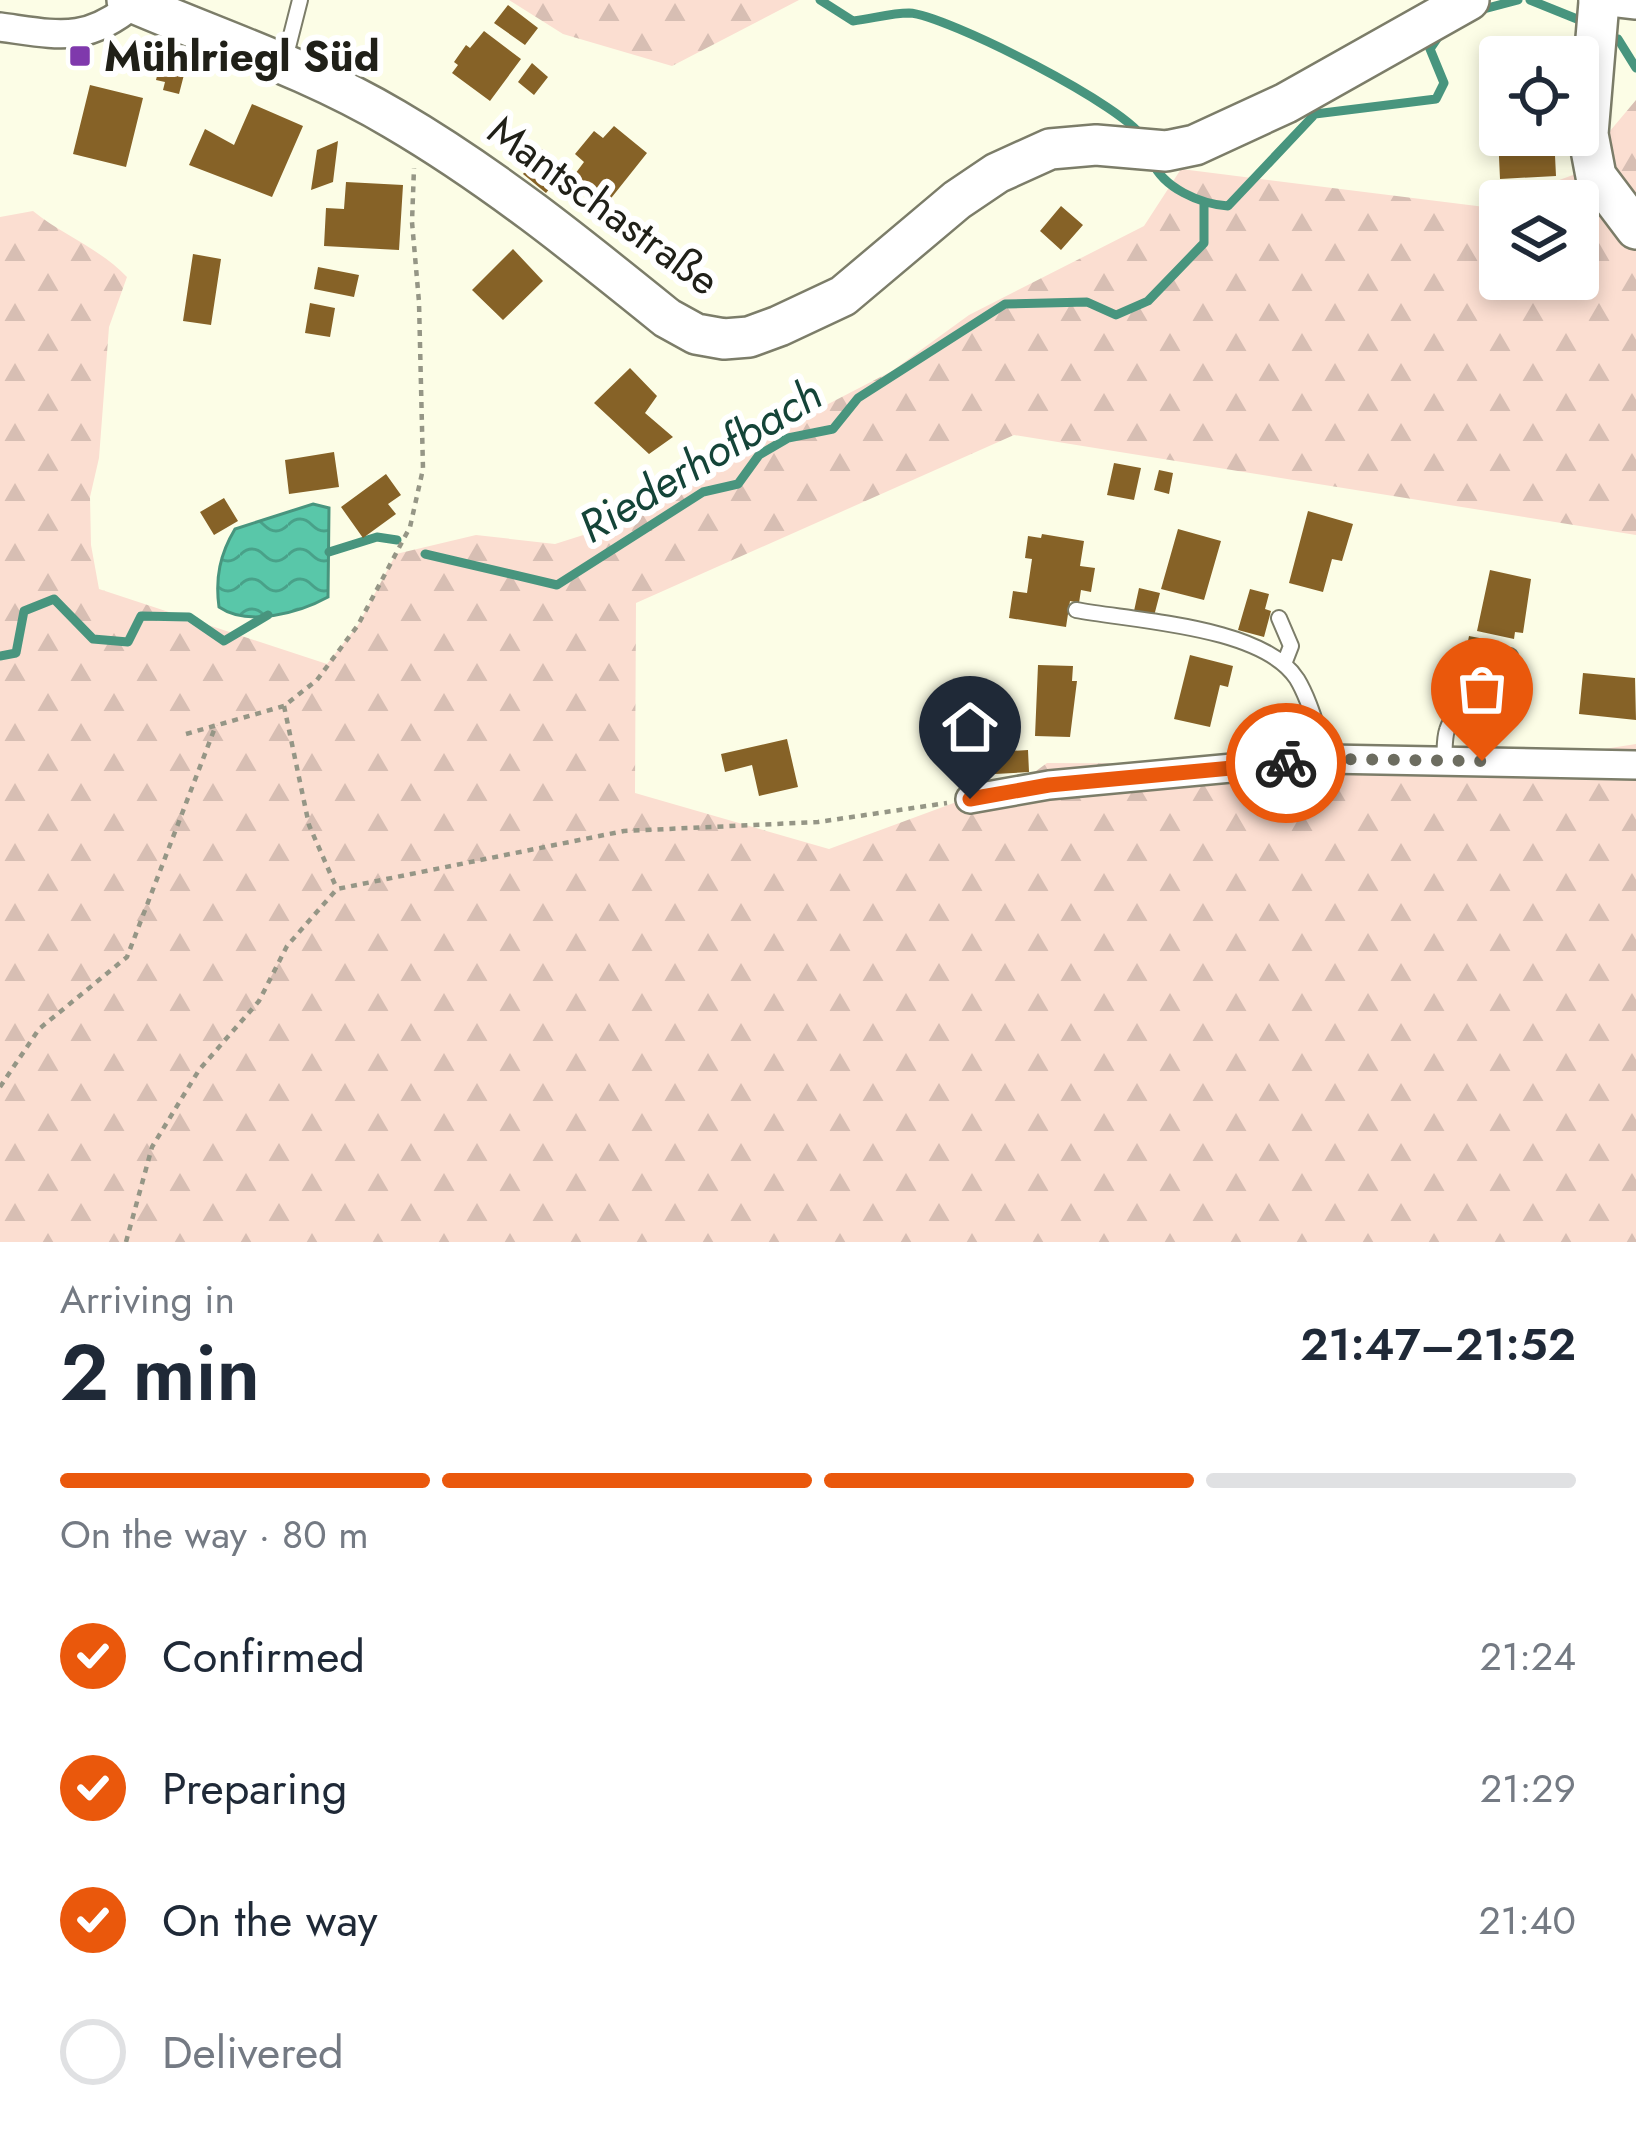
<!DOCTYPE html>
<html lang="en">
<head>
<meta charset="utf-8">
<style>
  :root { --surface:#fff; --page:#f2f2f3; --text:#1f2937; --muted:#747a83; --line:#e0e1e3; --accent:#ea580c }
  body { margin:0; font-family:Jost,sans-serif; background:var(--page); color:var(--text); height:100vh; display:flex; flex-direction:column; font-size:45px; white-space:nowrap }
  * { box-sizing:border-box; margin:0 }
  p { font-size:39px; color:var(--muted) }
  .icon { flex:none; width:66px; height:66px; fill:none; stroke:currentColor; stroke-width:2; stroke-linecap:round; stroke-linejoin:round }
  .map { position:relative; height:1242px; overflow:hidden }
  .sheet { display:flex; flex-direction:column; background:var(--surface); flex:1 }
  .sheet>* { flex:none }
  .buttons { position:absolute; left:1479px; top:36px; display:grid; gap:24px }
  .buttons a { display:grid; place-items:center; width:120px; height:120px; border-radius:12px; background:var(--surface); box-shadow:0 6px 18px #0003; font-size:60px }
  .pin { position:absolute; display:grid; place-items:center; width:102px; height:102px; color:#fff; margin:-123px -51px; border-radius:50% 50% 50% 0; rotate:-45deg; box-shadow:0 0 12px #0007 }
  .pin .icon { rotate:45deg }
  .courier { position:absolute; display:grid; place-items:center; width:120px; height:120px; margin:-60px; border:9px solid #ea580c; border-radius:50%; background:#fff; color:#222; box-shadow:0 3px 15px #0007 }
  .summary em { font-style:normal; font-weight:600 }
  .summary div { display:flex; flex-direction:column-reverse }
  .summary { display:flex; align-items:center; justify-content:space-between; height:204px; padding:0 60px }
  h1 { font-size:78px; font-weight:600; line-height:90px }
  .bar { display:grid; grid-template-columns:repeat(4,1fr); gap:18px 12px; align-content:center; height:144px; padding:0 60px }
  .bar i { height:15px; border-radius:9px; background:var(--line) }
  .bar .selected { background:var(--accent) }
  .bar p { grid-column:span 4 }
  ol { padding:0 60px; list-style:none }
  li { display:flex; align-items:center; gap:36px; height:132px }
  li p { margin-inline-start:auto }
  li .icon { padding:12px; border-radius:50%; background:var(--accent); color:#fff; stroke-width:4 }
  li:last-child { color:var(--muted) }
  li i { width:66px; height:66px; border:6px solid var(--line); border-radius:50% }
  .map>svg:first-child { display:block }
</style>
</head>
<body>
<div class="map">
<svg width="1636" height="1242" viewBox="0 0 1636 1242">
  <defs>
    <pattern id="forest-firs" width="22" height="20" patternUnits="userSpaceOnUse" patternTransform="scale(3)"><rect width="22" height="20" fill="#fbded1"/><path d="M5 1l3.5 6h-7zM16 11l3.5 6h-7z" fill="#d7beb3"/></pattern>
    <pattern id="water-waves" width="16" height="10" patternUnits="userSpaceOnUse" patternTransform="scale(3)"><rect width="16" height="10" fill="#59c7a9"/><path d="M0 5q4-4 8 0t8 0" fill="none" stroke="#49a189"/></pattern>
  </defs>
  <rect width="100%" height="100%" fill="#fcfde6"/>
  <!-- forest -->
  <path fill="url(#forest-firs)" fill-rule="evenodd" d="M509,0h290l-127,66 -109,-32z
    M1636,100v435l-622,-100 -378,168 -1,190 194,56 203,-75 15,-11 454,2 135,-21v498h-1636v-1025l33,-6c31,25 66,37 94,66l-18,50 -10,131 -9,39 1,48 8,44 228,75 31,-39 38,-71 80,-19 79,9 63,-20 67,-46 207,-107 77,-56 175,-89 37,-57 304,38 88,-32zM1500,201h78v78h-78z"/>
  <!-- water -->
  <path fill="url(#water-waves)" stroke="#48957e" stroke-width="3" d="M313,504l16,4 -1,89c-29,16 -80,30 -109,10 -4,-29 1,-53 16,-78z"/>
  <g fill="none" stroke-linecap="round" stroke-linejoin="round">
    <!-- stream -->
    <path stroke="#48957e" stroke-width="9" d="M820,0l33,21c18,-2 38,-8 56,-8 35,1 223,96 235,127
      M1530,0l52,21
      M1480,10l38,-10
      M1618,39l18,29
      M1152,161c11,27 48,43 76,45l87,-92 121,-15 8,-16 -14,-34 11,-16
      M329,552l48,-15 20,3
      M425,554l132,31 146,-93 35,-8 21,-29 29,-17 45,-9 25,-31 147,-94 82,-2 29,13 32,-14 56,-58v-39
      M0,656l16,-3 8,-42 30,-12 39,40 35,3 13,-26 48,1 35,24 44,-26"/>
  </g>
  <!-- building -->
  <path fill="#866227" d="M508,5l30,23 -13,17 -31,-22z
    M484,31l37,28 -31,42 -38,-28 6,-8 -4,-3 12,-17 4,3z
    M161,60l25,7 -7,27 -16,-4 2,-8 -9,-2z
    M532,63l16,14 -14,18 -16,-13z
    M90,85l53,13 -17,69 -53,-13z
    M252,104l51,22 -31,71 -83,-32 16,-36 29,16z
    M614,126l33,27 -39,49 -33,-28 9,-12 -9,-8 19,-23 9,7z
    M1498,135h56l2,41 -56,3z
    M338,141l-5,41 -22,8 6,-40z
    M542,149l24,19 -20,25 -23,-19z
    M346,182l57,3 -4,65 -75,-4 2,-38 18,1z
    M1061,206l22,19 -22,25 -21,-19z
    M513,249l30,32 -40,39 -31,-30z
    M193,254l28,5 -10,66 -28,-4z
    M318,267l41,8 -5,22 -40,-8z
    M310,303l25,5 -5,29 -25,-4z
    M630,368l27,28 -12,17 28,24 -24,17 -55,-51z
    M334,452l5,35 -50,7 -4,-34z
    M1114,463l27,5 -7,32 -27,-5z
    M1159,470l14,3 -4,21 -15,-4z
    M386,474l15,21 -13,9 8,10 -33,24 -22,-31z
    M224,498l14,23 -24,14 -14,-23z
    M1308,511l45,13 -11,37 -10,-2 -9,33 -34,-9z
    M1178,529l43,12 -17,59 -43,-11z
    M1042,534l42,7 -4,25 15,2 -4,24 -10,-2 -2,13 -9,-2 -4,26 -57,-9 4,-27 14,2 5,-34 -7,-1 3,-22 13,2z
    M1490,570l41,9 -8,54 -8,-1 -1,7 -37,-8z
    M1139,588l21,5 -6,23 -20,-5z
    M1250,589l19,5 -4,15 6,2 -7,26 -26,-7z
    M1469,636l26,5 -6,30 -26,-6z
    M1190,655l43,11 -5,21 -8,-2 -10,42 -36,-8z
    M1038,665l35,1 -1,15h5l-7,56 -35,-1z
    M1583,673l52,5 1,42 -57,-6z
    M787,739l11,48 -39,9 -7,-31 -27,7 -4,-18z
    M1028,750l1,22 -34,2 -1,-22z"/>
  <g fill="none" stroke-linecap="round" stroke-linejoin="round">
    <!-- lane casing -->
    <g stroke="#7c7d69" stroke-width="18">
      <path id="lane" d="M285,59l15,-59
        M1076,610c58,11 187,16 221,69 14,23 21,54 31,80
        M1279,618l12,28 -7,18
        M1444,760c1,-9 0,-21 3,-30 8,-27 50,-43 63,-74"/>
    </g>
    <!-- street casing -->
    <g stroke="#7c7d69" stroke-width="32">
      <path id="street" d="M1593,0l43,5
        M0,27c59,8 86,17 135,-24
        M970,799l79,-14 279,-26 308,6"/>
    </g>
    <!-- secondary casing -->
    <g stroke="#7c7d69" stroke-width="44">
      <path id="secondary" d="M127,0c90,39 183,69 267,119 99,58 184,127 273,199l29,16 28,5 25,-2 30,-11 64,-30 114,-96 40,-27 53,-24 46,-4 70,6 29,-6 91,-42 183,-103
        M1599,2l-11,132 8,42 40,53"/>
    </g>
    <!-- path -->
    <path stroke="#959686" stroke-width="4.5" stroke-dasharray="6 6" stroke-linecap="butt" d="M284,706l25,119 28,64
      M186,734l98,-28 33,-26 41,-55 52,-98 13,-58 -4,-167 -7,-80 2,-54
      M0,1087l39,-58 88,-72 89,-232
      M126,1242l26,-95 47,-77 60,-69 28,-55 50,-57 287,-58 194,-9 129,-19"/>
    <!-- lane -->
    <use href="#lane" stroke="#fff" stroke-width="14"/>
    <!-- street -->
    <use href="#street" stroke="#fff" stroke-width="27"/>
    <!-- secondary -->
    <use href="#secondary" stroke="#fff" stroke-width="39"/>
  </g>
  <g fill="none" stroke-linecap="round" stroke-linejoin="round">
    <!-- done -->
    <path stroke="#6d6d60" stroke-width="12" stroke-dasharray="0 21.6" d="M1286,763l42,-4 154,2"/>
    <!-- route -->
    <path stroke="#ea580c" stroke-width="15" d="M970,799l79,-14 237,-22"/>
  </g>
  <!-- markers -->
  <rect fill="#7f39ac" stroke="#fff" stroke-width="4.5" x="68" y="44" width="24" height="24" rx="6"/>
  <g text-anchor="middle" stroke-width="12" stroke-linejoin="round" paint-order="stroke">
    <!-- poi labels -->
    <g font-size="42" font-weight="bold" fill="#202018" stroke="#fff" text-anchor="start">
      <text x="104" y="71">Mühlriegl Süd</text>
    </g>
    <!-- street labels -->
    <g font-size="42" fill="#202018" stroke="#fff">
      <text transform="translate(604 205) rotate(36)" y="15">Mantschastraße</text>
    </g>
    <!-- water labels -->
    <g font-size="45" font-style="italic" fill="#144438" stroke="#fff">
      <text transform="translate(700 460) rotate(-31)" y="16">Riederhofbach</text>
    </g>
  </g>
</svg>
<div class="buttons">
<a><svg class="icon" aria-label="locate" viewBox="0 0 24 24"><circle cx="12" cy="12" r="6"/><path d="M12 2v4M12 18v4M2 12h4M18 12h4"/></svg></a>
<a><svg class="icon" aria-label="layers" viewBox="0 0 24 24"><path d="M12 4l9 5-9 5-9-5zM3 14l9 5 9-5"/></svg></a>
</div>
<div class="pin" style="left:1482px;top:761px;background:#ea580c"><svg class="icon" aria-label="bag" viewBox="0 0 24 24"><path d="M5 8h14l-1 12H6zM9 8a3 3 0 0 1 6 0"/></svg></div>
<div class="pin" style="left:970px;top:799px;background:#1f2937"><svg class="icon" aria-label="home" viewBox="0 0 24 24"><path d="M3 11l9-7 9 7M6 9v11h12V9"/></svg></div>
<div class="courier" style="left:1286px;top:763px"><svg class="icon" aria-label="bike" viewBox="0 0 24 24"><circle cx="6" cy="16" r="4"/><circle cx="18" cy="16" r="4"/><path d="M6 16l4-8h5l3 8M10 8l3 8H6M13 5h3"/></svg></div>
</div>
<section class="sheet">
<div class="summary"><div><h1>2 min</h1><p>Arriving in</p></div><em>21:47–21:52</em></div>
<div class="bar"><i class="selected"></i><i class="selected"></i><i class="selected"></i><i></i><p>On the way · 80 m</p></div>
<ol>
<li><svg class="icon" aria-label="check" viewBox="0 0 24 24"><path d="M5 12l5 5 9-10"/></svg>Confirmed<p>21:24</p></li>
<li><svg class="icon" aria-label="check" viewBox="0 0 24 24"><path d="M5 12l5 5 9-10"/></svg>Preparing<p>21:29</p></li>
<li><svg class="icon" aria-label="check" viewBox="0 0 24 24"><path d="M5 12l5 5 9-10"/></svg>On the way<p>21:40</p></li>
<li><i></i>Delivered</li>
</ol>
</section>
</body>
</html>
